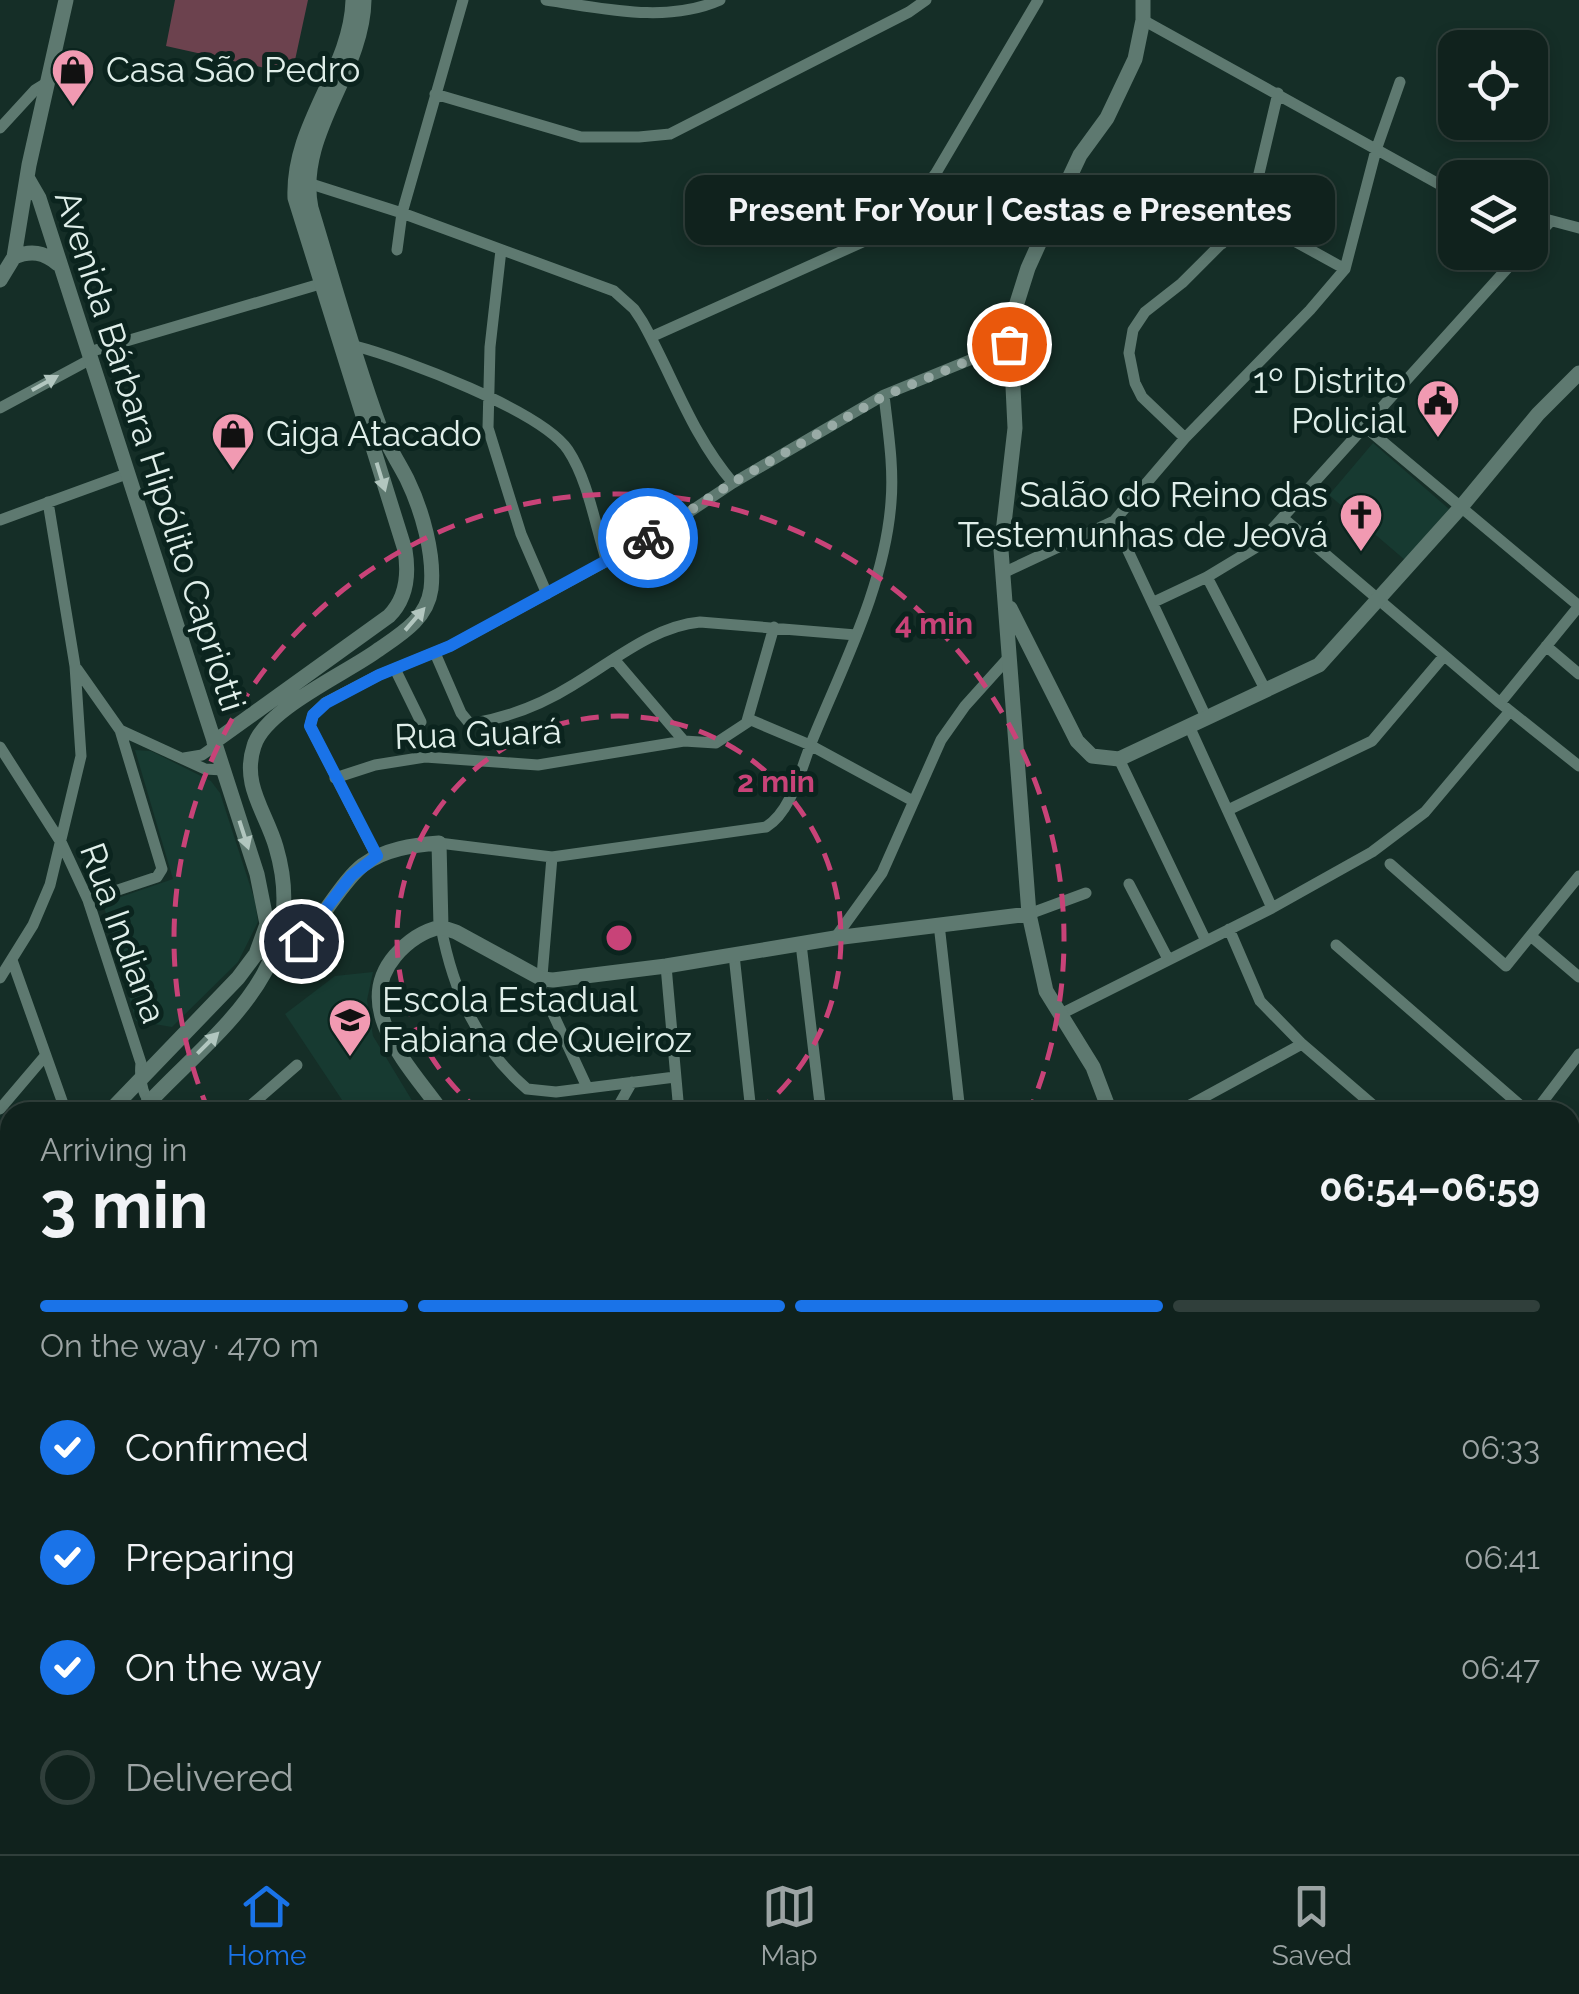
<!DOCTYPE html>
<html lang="en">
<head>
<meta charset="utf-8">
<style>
  :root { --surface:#10221d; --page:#1e2f2a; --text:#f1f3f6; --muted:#9ca4a4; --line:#303f3b; --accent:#1a73e8 }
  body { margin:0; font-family:Raleway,sans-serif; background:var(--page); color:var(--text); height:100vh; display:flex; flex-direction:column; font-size:38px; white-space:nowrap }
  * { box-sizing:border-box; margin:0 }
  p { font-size:32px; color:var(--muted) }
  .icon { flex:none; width:55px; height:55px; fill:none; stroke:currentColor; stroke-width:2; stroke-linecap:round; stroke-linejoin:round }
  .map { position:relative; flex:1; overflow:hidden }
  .sheet { position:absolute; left:0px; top:1102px; width:1580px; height:752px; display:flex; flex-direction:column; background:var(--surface); border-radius:30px 30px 0 0; box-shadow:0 5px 15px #0003,0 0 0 2px var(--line) }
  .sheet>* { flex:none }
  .buttons { position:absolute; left:1438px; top:30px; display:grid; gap:20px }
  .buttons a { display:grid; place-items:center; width:110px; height:110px; border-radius:20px; background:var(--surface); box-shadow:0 5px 15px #0003,0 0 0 2px var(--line); font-size:50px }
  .pin { position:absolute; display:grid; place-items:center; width:85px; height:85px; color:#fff; margin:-42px; border:5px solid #fff; border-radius:50%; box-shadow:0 2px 10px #0007 }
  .courier { position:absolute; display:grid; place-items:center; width:100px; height:100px; margin:-50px; border:8px solid #1a73e8; border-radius:50%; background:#fff; color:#222; box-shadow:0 2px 12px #0007 }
  .bubble { position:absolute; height:70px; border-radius:20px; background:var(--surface); box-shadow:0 5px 15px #0003,0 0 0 2px var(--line); font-size:32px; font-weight:700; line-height:70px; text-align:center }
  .head em { font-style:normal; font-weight:700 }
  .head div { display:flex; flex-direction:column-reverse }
  .head { display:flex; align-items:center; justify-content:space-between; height:170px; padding:0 40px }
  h1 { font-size:65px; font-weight:700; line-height:75px }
  .bar { display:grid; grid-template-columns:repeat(4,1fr); gap:15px 10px; align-content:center; height:120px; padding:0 40px }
  .bar i { height:12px; border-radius:8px; background:var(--line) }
  .bar .current { background:var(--accent) }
  .bar p { grid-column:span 4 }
  ol { padding:0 40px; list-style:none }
  li { display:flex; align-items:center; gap:30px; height:110px }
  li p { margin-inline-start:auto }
  li .icon { padding:10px; border-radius:50%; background:var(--accent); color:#fff; stroke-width:4 }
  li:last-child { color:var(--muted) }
  li i { width:55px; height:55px; border:5px solid var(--line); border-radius:50% }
  .menu { display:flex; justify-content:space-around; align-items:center; height:140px; border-top:2px solid var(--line); background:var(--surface); font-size:28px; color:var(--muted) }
  .menu a { display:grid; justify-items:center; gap:5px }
  .menu .current { color:var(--accent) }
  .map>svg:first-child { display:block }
</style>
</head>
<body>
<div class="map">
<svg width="1579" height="1854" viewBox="0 0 1579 1854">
  <rect width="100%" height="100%" fill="#152e27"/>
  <!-- built -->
  <path fill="#173a31" d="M1373,443l76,66 -44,51 -76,-65z
    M135,750l16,1 60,30 9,12 35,108 3,21 -20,40 -66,65 -36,-6 -33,-118 70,-24z
    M373,972l-6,28 6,36 46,76h-69l-65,-98 50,-38z"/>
  <!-- green -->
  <path fill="#6c424e" d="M175,0h133l-16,74 -126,-28z
    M534,1845h154l-12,9h-134z"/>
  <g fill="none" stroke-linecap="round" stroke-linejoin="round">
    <!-- street -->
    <path stroke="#5e7970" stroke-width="11" d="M546,0c56,8 120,24 174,0
      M1143,20l312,173
      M435,94l146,43h58l31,-3 239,-122 17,-12
      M0,128l35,-38 13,-8
      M305,182l97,31 212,78 20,18 8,12c31,55 49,113 91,162
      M1151,201l71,43
      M1530,215l49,13
      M1249,216l96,53
      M1530,243l21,-22
      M397,250l5,-37 61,-213
      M501,250l-11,97 -2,81 33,106 26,60
      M651,337l245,-110 40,-54 102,-173
      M355,346c47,12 187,65 213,104 20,30 27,75 38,109
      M89,352l231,-68
      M0,408l91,-49
      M1364,426l215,180
      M1185,438l-43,-41 -7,-14 -6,-30 4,-23 12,-18 37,-29 67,-67 29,-123
      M1284,519l216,184 79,63
      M0,520l129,-47
      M1114,521l92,196
      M1003,573l111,-52 71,-83 125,-128 35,-41 31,-119 24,-68
      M1207,577l58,112
      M1154,602l53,-25 48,-29 267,-296
      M1546,646l33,28
      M435,653l26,60 9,11c37,-6 71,-19 103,-39 39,-23 81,-59 127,-63l156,13
      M614,659l70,82
      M77,669l43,61 85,39 18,1
      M395,669l26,53
      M1500,703l79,-97
      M747,721l27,-94
      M1189,726l83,182
      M0,747l62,97 26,56 53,163c-2,20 2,36 17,49
      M184,758l18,-3 13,-9
      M1119,759l87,182
      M335,778l40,-13 50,-8 113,8 146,-24 32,2 35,-23 59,25 103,56
      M1228,810l144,-69 72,-85
      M439,843l113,14 214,-30c26,-16 35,-59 46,-86 31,-76 73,-156 79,-239 3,-35 -3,-71 -7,-107
      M377,857l-67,-131 3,-11 12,-12 54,-28 71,-29 205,-111 78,-52 151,-88 125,-51
      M552,857l-11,131 46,99
      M1390,864l116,102 73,-90
      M1129,884l39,75
      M88,900l69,-23 5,-8 -42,-139
      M1029,914l57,-21
      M939,924l21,188
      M441,927c12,63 36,119 86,162l29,3 119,-15
      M1229,929l31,72 42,43 79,68
      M1532,937l47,40
      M835,938l47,-65 59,-133 24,-34 45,-50
      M801,944l20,168
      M1336,945l192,167
      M734,955l17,157
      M12,960l54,152
      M666,966l13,146
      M0,978l33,-53 17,-40 31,-129 -6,-90 -27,-164
      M1059,1015l213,-107 100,-56 53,-40 85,-101
      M0,1109l45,-53
      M243,1112l54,-47
      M615,1112l17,-30
      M1177,1112l125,-68
      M1535,1112l44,-58
      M1570,1161l9,11
      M1570,1331l9,-17
      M0,1412l10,7
      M1570,1458l9,-20
      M1570,1477l9,2
      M0,1506l10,-12
      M1570,1630l9,-13
      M1570,1774l9,4
      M0,1818h10
      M172,1845l12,9
      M386,1845l12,9
      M1053,1845l2,9
      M1521,1845l20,9
      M118,1854l3,-9
      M346,1854l7,-9
      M432,1854l9,-9
      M689,1854l13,-9
      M1347,1854l6,-9
      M1417,1854l6,-9"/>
    <!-- secondary -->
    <path stroke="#5e7970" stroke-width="15" d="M28,179l11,19 218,676 10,50 -11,30 -18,24 -129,134
      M14,257c17,-7 30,-5 44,7
      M0,280l14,-23 15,-92 37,-165
      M1010,608l67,133 15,15 27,3 200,-94 142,-158 77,-93 41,-41
      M214,742l175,-126c18,-18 20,-42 16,-66l-110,-352c-3,-74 56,-128 58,-198
      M441,927l15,5 86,47 11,1 113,-14 169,-28 194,-24
      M441,927c-19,4 -34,15 -46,29 -45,53 17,113 47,156
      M268,956c38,1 65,-68 95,-91 22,-16 50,-20 76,-22l2,84
      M140,1112c73,-80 173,-140 136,-265 -10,-35 -35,-62 -22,-101 11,-37 93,-73 124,-96 23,-16 49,-31 53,-61 4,-34 -9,-79 -24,-110 -9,-18 -21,-35 -28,-54 -26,-71 -46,-145 -68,-217 -15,-74 52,-135 53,-208
      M1110,1112l-17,-45 -47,-76 -17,-77 -28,-364 14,-122 -5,-103 18,-57 28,-62 24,-51 27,-37 28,-59 8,-39v-20
      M0,1231l10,-8
      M0,1250l10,-6
      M758,1845l10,9
      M1223,1845l2,9
      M34,1854l2,-9"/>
  </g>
  <!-- one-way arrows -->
  <defs><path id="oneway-solid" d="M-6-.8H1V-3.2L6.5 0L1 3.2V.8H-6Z" transform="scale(2.5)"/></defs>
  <g fill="#b2c6bf">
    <use href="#oneway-solid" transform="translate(45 383) rotate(-29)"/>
    <use href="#oneway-solid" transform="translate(381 477) rotate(73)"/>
    <use href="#oneway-solid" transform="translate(415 619) rotate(-49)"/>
    <use href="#oneway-solid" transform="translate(244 835) rotate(72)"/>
    <use href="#oneway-solid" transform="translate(208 1043) rotate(-45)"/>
  </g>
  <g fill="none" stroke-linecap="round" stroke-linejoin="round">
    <!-- done -->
    <path stroke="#99aba6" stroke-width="10" stroke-dasharray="0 18" d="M648,538l84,-55 152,-87 125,-52"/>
    <!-- route -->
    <path stroke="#1a73e8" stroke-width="12" d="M301,941l50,-65 26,-20 -67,-130 3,-11 13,-12 53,-28 71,-29 198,-108"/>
  </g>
  <!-- distance rings -->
  <g fill="none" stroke="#c84378" stroke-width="5" stroke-dasharray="18 12">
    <path d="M481 1112A222 222 0 1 1 757 1112"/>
    <path d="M209 1112A445 445 0 1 1 1029 1112"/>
  </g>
  <!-- icons -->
  <defs>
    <g id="shop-pin" transform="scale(2.25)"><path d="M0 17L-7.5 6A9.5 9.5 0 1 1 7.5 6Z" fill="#f19ab2" stroke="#0b241e"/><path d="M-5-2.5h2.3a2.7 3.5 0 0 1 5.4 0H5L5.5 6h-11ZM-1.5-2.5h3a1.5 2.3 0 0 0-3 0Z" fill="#111"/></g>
    <g id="civic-pin" transform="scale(2.25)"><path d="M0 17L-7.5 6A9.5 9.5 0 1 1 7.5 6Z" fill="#f19ab2" stroke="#0b241e"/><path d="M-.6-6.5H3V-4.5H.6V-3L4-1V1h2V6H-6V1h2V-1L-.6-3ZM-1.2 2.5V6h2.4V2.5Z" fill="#111"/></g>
    <g id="church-pin" transform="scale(2.25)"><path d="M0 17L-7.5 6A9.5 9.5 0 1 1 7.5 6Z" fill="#f19ab2" stroke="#0b241e"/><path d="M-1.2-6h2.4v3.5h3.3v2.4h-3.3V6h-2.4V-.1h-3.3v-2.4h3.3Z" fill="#111"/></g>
    <g id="school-pin" transform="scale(2.25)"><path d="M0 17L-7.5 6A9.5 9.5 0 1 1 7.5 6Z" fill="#f19ab2" stroke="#0b241e"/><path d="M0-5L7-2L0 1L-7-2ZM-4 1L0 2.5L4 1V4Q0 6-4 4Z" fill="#111"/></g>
  </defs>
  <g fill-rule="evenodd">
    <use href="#shop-pin" x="73" y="70"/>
    <use href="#civic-pin" x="1438" y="401"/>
    <use href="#shop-pin" x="233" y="434"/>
    <use href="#church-pin" x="1361" y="515"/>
    <use href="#school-pin" x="350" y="1020"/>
  </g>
  <g text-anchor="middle" stroke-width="10" stroke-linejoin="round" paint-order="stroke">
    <!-- poi labels -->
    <g font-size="35" fill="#e0efea" stroke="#0b241e" text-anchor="start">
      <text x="106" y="82">Casa São Pedro</text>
      <text x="1406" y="393" text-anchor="end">1º Distrito<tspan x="1406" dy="40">Policial</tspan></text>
      <text x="266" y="446">Giga Atacado</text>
      <text x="1328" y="507" text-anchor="end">Salão do Reino das<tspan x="1328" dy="40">Testemunhas de Jeová</tspan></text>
      <text x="382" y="1012">Escola Estadual<tspan x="382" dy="40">Fabiana de Queiroz</tspan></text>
    </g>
    <!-- street labels -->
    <g font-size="35" fill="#e0efea" stroke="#0b241e">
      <text transform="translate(150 451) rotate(72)" y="12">Avenida Bárbara Hipólito Capriotti</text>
      <text transform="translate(478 734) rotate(-2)" y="12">Rua Guará</text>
      <text transform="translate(123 933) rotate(70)" y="12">Rua Indiana</text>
    </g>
  </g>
  <circle cx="619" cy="938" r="15" fill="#c84378" stroke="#0b241e" stroke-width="5"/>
  <g font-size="30" text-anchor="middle" font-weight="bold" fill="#c84378" stroke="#0b241e" stroke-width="10" stroke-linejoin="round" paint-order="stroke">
    <text x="934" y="634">4 min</text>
    <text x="776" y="792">2 min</text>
  </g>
</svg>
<div class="buttons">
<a><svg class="icon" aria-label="locate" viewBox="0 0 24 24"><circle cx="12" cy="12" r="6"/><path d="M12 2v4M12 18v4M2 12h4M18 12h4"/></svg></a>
<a><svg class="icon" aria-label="layers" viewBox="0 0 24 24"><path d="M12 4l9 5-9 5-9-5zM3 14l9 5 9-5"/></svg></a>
</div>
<div class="pin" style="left:1009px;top:344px;background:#ea580c"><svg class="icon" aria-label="bag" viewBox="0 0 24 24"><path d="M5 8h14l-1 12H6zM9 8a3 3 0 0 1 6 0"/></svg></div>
<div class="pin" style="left:301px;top:941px;background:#1f2937"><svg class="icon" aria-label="home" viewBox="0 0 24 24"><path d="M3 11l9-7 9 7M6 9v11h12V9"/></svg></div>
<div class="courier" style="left:648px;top:538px"><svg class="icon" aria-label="bike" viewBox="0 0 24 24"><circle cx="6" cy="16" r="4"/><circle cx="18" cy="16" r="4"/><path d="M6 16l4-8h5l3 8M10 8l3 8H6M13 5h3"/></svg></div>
<div class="bubble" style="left:685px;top:175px;width:650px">Present For Your | Cestas e Presentes</div>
<section class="sheet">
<div class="head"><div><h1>3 min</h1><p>Arriving in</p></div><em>06:54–06:59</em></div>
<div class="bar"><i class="current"></i><i class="current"></i><i class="current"></i><i></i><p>On the way · 470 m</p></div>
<ol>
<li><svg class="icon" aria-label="check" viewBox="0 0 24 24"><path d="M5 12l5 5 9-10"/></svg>Confirmed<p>06:33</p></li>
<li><svg class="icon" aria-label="check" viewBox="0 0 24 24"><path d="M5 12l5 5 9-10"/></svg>Preparing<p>06:41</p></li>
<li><svg class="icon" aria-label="check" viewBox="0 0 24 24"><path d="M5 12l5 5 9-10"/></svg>On the way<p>06:47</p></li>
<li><i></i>Delivered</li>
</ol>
</section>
</div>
<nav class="menu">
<a class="current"><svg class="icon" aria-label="home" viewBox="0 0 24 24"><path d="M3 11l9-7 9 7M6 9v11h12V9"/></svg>Home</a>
<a><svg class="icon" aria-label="map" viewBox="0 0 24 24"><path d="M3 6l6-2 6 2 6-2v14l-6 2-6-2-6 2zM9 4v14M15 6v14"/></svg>Map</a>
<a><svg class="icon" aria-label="saved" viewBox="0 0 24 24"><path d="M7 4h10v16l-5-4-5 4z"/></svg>Saved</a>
</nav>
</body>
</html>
